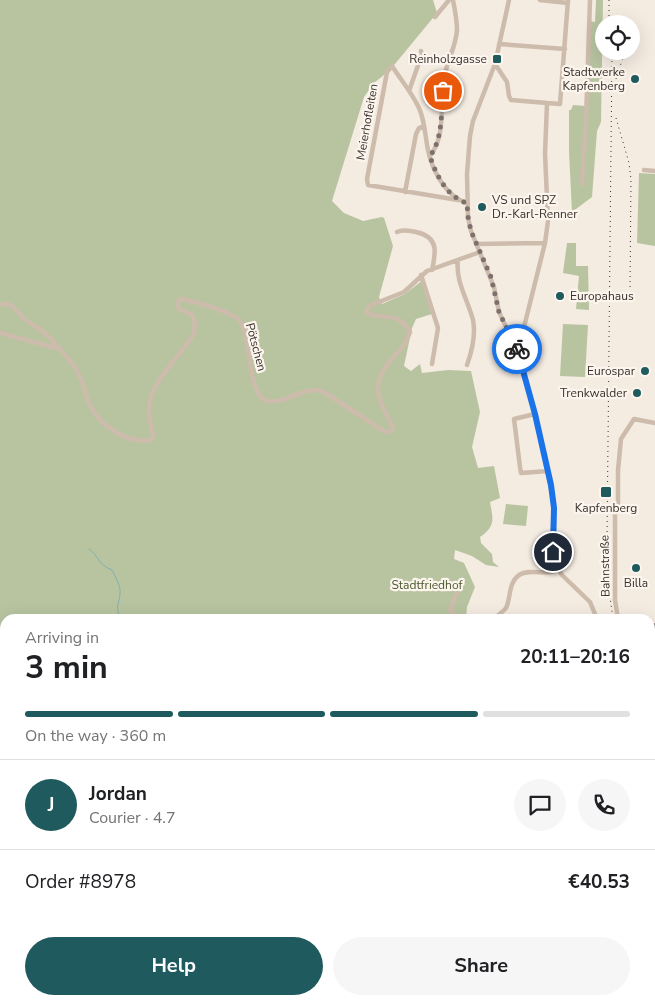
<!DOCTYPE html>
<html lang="en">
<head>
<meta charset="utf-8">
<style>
  :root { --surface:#fff; --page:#f6f6f6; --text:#202124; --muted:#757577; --line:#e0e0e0; --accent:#1f5a5e }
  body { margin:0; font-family:"Nunito Sans",sans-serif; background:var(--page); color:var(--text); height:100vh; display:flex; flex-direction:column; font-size:19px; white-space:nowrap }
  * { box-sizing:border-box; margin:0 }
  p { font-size:16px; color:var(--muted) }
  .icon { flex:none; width:28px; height:28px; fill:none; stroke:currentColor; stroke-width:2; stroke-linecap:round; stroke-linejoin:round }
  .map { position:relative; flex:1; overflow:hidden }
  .sheet { position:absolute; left:0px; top:614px; width:655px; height:391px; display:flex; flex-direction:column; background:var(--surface); border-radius:15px 15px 0 0; box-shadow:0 5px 20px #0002 }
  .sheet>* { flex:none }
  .tools { position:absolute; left:595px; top:15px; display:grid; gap:10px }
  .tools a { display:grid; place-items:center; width:45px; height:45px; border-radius:50%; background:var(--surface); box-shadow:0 5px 20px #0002; font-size:25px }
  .pin { position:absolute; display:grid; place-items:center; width:42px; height:42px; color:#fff; margin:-21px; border:2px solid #fff; border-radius:50%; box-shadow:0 1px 5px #0007 }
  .courier { position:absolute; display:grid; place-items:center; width:50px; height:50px; margin:-25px; border:4px solid #1a73e8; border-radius:50%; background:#fff; color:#222; box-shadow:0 1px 6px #0007 }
  .overview em { font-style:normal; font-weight:700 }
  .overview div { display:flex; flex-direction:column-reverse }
  .overview { display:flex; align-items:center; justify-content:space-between; height:85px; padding:0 25px }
  h1 { font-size:32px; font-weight:700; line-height:38px }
  .bar { display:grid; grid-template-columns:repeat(4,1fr); gap:8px 5px; align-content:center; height:60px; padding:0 25px }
  .bar i { height:6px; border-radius:4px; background:var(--line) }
  .bar .selected { background:var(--accent) }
  .bar p { grid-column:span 4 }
  .line { display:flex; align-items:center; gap:12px; padding:0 25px; border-top:1px solid var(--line) }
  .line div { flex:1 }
  .round { display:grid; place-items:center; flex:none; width:52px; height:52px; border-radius:26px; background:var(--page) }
  .button { display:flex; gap:10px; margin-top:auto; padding:10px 25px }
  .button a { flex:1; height:58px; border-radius:30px; background:var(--accent); color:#fff; font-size:20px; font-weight:700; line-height:58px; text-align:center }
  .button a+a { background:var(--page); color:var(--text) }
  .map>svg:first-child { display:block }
</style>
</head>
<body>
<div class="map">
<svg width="655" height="1004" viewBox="0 0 655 1004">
  <rect width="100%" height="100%" fill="#f4ebe1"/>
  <!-- green -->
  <path fill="#b8c4a0" d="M0,0h433l4,13 -47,57 -16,13 -10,14 -32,104 12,12 19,8 19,-4 2,1 9,28 -14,51 3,7 23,-10 18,-14 9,34 -16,5 -4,9 -8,38 7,5 9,-7 2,9 26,-3 23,1 9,41 -8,35 6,21 16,-2 6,32 -10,4c3,17 6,24 -10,35l1,6 11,11 1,8 6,5 -13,-2 -14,-9 -17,-6 -1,9 10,4 11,24 -8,20 -1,12h-461v130h-5z
    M596,0h7l-2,122 -4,9 -5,66 -20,15 -3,-61v-41h2l2,-5 13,1 3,-85 6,1z
    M639,173l16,1v72l-18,-3z
    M567,243h9v23h12l1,44 -13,-1 3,-33 -16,-3z
    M563,324l25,1 -3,52 -25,-1z
    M506,504l22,2 -2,20 -23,-2z
    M655,927v77h-96l4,-4h87v-71z"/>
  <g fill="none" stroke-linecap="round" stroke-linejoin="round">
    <!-- stream -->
    <path stroke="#7fb0b2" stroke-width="1" d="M89,549c11,8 8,15 23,21 3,6 7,13 8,19 1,14 -6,14 0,30"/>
    <!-- river -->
    <path stroke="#7fb0b2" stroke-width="7" d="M650,930l5,-1
      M115,1000l3,4
      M220,1000l4,4
      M389,1004l4,-4"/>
    <!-- street -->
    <path stroke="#cdbbac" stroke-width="4.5" d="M509,0l-14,64 -22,57 -3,15 -3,38 1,43 3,14 23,56 5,25 19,40 17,62 19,89 -2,41 4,22 6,9 28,27 7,17
      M540,0l28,3
      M435,17l14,-17
      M499,44l66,5
      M495,64l12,18 2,14 2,4 36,3
      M409,91l13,-37 -1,-3
      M430,156c18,-23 8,-55 15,-82 3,-15 11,-28 12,-44 0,-10 -2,-20 -4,-30
      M644,170l11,1
      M582,184l4,-64 4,-120
      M405,192l11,-58 3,-6 5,-2
      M458,200l-90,-15 -1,-6 20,-107 5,-6c9,14 20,27 27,42 6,13 6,28 9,42 4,20 18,47 39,53
      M397,232c6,-3 13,-1 19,0 23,5 20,20 16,38
      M476,244l69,-1
      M458,260c-3,21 10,40 15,60 3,15 -1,31 -6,45
      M421,275l17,53 -6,36
      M0,305c11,-5 17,7 24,14 5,4 11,7 16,10 11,9 26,26 34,37 9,12 10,26 16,39 9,20 37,39 60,35l3,-4c-2,-9 -4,-18 -4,-27 2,-30 32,-52 45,-76l1,-11 -3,-7 -13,-6 -2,-5 3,-5c13,2 51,12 60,22 11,13 7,70 25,79 14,6 33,-9 48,-10 3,0 8,1 11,2l61,40 6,-1 2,-5c-14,-23 -24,-42 -3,-65 10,-11 15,-15 20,-29 -14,-24 -31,-10 -44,-20l3,-6 35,-14 23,-21 53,-19
      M0,333l56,15
      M518,351l27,-108 3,-22 -3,-67 2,-51 13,1 8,-104
      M535,414l-21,5 6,48 1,6 27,-2
      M458,590l-8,20 9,9
      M493,619c4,-3 10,-7 13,-11 5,-10 2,-25 13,-33 11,-7 27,1 39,-5
      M618,619l-3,-19v-86l3,-10v-34l3,-31 13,-20 21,4
      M650,733l5,8
      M0,770l5,6
      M650,839l5,-7
      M5,873l-5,4 5,6
      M650,898l5,-1
      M0,928l5,3
      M0,978l5,5
      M19,1000l4,4
      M94,1000l3,4"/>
    <!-- primary -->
    <path stroke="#7d675c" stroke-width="7" d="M650,636l5,-9
      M63,1004l3,-4"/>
    <!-- rail -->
    <path stroke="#3b302b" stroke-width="1" stroke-dasharray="1 4" stroke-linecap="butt" d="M609,0v24
      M631,35l1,-1
      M612,51l-5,489 2,50 4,29
      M616,79l9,-28
      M616,118l13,45 2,16 -1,111
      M650,718l5,9"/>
  </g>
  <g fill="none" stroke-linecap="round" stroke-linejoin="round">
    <!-- done -->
    <path stroke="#7c716b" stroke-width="5" stroke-dasharray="0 9" d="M443,91c-2,22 0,47 -13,65 6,19 17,41 37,47l1,14 3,14 20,46 8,35 18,37"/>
    <!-- route -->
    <path stroke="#1a73e8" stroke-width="6" d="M517,349l18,65 16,71 3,23 -1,44"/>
  </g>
  <!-- markers -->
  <g fill="#1f5a5e" stroke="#fbf5ee" stroke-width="2">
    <rect x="492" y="54" width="10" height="10" rx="2.5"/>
    <circle cx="635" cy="79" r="5"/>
    <circle cx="482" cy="207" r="5"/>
    <circle cx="560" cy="296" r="5"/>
    <circle cx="645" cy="371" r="5"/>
    <circle cx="637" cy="393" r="5"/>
    <rect x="600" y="486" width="12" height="12" rx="2.5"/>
    <circle cx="636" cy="568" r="5"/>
  </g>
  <g text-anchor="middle" stroke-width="4.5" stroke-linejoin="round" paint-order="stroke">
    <!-- poi labels -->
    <g font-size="12" fill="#3b302b" stroke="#fbf5ee" text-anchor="end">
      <text x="487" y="63">Reinholzgasse</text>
      <text x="625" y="76">Stadtwerke<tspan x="625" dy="14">Kapfenberg</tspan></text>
      <text x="492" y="204" text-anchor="start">VS und SPZ<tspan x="492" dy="14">Dr.-Karl-Renner</tspan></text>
      <text x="570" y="300" text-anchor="start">Europahaus</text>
      <text x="635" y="375">Eurospar</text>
      <text x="627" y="397">Trenkwalder</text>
      <text x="606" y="512" text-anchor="middle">Kapfenberg</text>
      <text x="636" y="587" text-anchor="middle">Billa</text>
    </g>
    <!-- street labels -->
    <g font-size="12" fill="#3b302b" stroke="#fbf5ee">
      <text transform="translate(367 122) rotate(-80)" y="4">Meierhofleiten</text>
      <text transform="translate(256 347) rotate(75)" y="4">Pötschen</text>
      <text transform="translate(605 566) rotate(-91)" y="4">Bahnstraße</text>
    </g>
    <!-- park labels -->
    <g font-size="12" fill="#4a5a2e" stroke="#fbf5ee">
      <text x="427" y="589">Stadtfriedhof</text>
    </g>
  </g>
</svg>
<div class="tools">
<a><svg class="icon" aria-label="locate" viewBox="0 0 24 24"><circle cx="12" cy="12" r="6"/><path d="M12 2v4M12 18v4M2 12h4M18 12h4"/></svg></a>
</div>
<div class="pin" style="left:443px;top:91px;background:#ea580c"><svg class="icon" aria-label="bag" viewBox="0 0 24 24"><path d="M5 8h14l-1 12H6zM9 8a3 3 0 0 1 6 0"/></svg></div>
<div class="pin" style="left:553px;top:552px;background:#1f2937"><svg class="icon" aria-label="home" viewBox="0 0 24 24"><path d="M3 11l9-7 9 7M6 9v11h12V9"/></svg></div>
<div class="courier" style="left:517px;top:349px"><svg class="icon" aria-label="bike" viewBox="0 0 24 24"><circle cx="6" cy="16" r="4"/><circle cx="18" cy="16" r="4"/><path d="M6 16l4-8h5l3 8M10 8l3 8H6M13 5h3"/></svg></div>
<section class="sheet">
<div class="overview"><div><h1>3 min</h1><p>Arriving in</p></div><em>20:11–20:16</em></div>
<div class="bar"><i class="selected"></i><i class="selected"></i><i class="selected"></i><i></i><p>On the way · 360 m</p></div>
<div class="line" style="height:90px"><b class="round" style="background:var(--accent);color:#fff">J</b><div><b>Jordan</b><p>Courier · 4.7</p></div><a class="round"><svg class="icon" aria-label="chat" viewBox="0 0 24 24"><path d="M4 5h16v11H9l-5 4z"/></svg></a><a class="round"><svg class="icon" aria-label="phone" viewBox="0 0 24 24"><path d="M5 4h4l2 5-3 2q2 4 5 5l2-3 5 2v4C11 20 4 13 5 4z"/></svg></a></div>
<div class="line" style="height:65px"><div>Order #8978</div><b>€40.53</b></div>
<div class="button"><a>Help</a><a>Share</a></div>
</section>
</div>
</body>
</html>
